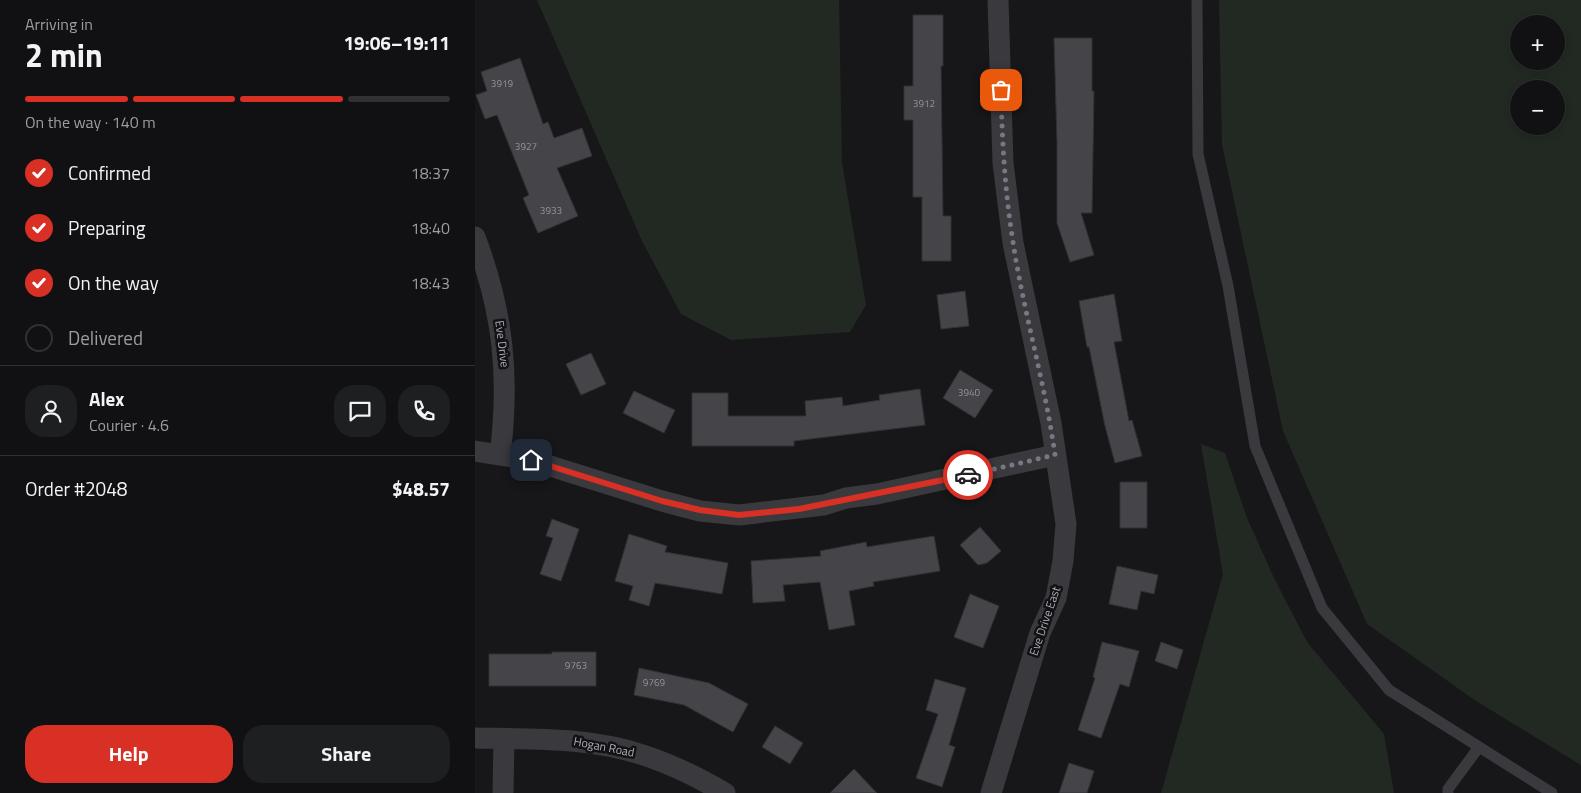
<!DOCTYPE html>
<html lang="en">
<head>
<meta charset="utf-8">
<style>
  :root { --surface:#111113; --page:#1e1f21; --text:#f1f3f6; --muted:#9c9da0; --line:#303133; --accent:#d93025 }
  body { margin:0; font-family:"Titillium Web",sans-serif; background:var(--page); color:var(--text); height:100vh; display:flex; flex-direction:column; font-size:19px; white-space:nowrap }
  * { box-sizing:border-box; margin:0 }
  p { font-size:16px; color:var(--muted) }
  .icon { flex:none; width:28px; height:28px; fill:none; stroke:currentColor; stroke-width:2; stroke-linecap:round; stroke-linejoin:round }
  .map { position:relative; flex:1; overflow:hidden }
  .drawer { display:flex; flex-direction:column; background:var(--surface); width:475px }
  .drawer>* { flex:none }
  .fabs { position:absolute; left:1035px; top:15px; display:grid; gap:10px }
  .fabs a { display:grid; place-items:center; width:55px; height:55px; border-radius:50%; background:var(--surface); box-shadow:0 2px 8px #0003,0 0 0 1px var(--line); font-size:25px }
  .pin { position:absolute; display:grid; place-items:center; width:42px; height:42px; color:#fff; margin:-21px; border-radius:10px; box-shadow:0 2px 8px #0006 }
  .courier { position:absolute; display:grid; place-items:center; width:50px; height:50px; margin:-25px; border:4px solid #d93025; border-radius:50%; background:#fff; color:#222; box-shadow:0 1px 6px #0007 }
  .head em { font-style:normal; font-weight:700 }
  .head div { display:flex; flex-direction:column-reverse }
  .head { display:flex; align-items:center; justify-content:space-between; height:85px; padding:0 25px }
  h1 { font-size:32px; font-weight:700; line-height:38px }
  .bar { display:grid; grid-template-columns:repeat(4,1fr); gap:8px 5px; align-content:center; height:60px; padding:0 25px }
  .bar i { height:6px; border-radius:4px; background:var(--line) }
  .bar .current { background:var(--accent) }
  .bar p { grid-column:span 4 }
  .line { display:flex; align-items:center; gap:12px; padding:0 25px; border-top:1px solid var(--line) }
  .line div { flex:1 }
  .round { display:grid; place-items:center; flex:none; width:52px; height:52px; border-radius:20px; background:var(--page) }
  ol { padding:0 25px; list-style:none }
  li { display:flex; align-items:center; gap:15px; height:55px }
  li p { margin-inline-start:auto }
  li .icon { padding:5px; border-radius:50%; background:var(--accent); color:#fff; stroke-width:4 }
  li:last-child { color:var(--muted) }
  li i { width:28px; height:28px; border:2px solid var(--line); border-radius:50% }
  .cta { display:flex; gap:10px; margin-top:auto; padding:10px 25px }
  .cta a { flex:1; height:58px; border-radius:20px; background:var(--accent); color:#fff; font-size:20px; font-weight:700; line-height:58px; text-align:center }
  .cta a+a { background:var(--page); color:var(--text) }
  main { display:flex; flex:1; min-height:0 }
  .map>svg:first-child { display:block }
</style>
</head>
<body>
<main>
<section class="drawer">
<div class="head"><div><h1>2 min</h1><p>Arriving in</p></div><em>19:06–19:11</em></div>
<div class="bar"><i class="current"></i><i class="current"></i><i class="current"></i><i></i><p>On the way · 140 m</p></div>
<ol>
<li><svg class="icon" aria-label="check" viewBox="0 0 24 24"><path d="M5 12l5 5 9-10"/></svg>Confirmed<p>18:37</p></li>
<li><svg class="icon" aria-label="check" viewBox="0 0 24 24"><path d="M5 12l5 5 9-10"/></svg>Preparing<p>18:40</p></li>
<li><svg class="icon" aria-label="check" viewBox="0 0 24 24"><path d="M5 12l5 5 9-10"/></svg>On the way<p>18:43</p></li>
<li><i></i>Delivered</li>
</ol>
<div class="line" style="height:90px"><a class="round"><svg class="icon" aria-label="person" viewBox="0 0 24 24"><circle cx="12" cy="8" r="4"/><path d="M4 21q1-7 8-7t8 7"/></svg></a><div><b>Alex</b><p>Courier · 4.6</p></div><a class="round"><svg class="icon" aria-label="chat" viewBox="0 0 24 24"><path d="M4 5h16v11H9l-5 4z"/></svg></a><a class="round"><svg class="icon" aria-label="phone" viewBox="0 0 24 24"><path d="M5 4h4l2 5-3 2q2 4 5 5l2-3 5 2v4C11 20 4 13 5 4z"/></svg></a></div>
<div class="line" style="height:65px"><div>Order #2048</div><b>$48.57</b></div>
<div class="cta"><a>Help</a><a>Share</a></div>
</section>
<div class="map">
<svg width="1106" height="793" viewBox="0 0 1106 793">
  <rect width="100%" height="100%" fill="#171719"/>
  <!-- green -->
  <path fill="#222923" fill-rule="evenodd" d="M62,0h302l3,163 24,142 -16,27 -119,8 -50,-26 -39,-73z
    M744,0h362v765l-105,-64 -109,-77 -84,-193 -61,-287zM1044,24h37v37h-37zM1044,89h37v37h-37z
    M726,444l24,9 22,65 27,60 33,64 77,92 10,59h-233l62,-219z"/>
  <!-- building -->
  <path fill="#444449" stroke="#323135" d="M438,15h30v51h-2l2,150h8v45h-29v-64h-9v-77h-9v-34h9z
    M579,38h38v53h2l-2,122h-11l13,42 -24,7 -13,-39v-81z
    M45,58l23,66 5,-2 6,16 28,-10 10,28 -35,12 21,48 -40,17 -15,-35 6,-3 -32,-80 -12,4 -9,-24 11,-4 -6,-19z
    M490,291l4,35 -28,3 -4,-34z
    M639,294l8,47 -8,1 15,79 3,-1 10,36 -27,7 -10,-37 -16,-79h-2l-8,-46z
    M116,353l15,31 -25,11 -15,-31z
    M485,370l33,20 -18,28 -32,-20z
    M445,389l5,36 -131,16v5h-102v-53h36v23h78l-1,-15 37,-4 1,9 37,-6 -1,-5z
    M159,391l41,19 -11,23 -41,-20z
    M645,482h27v46h-27z
    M77,519l27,10 -18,52 -21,-7 13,-36 -7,-2z
    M505,527l21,24 -14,12 -9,2 -18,-20z
    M154,534l38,12 -2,6 63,11 -6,31 -67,-11 -6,23 -20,-6 4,-14 -18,-5z
    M459,536l6,35 -67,11 1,4 -25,5 6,34 -26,5 -9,-48 -37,3 2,16 -32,2 -2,-42 70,-5 -1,-5 46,-9 1,5z
    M642,566l41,9 -4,19 -13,-3 -4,19 -28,-6z
    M495,594l29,12 -16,42 -29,-11z
    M627,642l37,9 -10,36 -9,-3 -19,54 -23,-8 17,-52 -2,-1z
    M686,642l22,8 -6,19 -22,-8z
    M77,652h44v34h-107v-32h63z
    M164,668l70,15 39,21 -15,28 -49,-27 -50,-10z
    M460,679l31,9 -17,57 6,2 -13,40 -26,-9 22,-64 -12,-4z
    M300,726l28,17 -13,21 -28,-17z
    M594,763l25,8 -7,22h-28z
    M379,769l23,24h-47z"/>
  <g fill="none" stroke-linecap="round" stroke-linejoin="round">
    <!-- lane -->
    <path stroke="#39393e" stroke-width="11" d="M722,0l1,154 30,132 27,160 67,162 67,82 163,103
      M973,793v-4l31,-42"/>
    <!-- street -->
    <path stroke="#39393e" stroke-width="21" d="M0,237c28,74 35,139 25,218
      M0,451l56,9 131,41 38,10 39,4 85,-10 22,-7 31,-4 178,-39
      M0,738c58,1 119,-1 174,19 26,9 52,22 76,36
      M28,793l1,-54
      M516,793l49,-160 16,-35 7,-37 3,-37 -15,-101 -38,-180 -10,-80 -5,-163"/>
  </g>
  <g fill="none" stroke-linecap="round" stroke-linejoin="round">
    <!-- done -->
    <path stroke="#777980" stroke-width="5" stroke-dasharray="0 9" d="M493,475l87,-20c-10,-72 -31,-141 -42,-213 -8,-50 -11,-101 -12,-152"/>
    <!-- route -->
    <path stroke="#d93025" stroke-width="6" d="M56,460l131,41 38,9 39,5 60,-6 169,-34"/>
  </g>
  <g text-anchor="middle" stroke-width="5" stroke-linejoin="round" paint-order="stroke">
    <!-- number labels -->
    <g font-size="10" fill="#90949c">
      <text x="27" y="87">3919</text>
      <text x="449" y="107">3912</text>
      <text x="51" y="150">3927</text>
      <text x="76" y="214">3933</text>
      <text x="494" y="396">3940</text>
      <text x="101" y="669">9763</text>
      <text x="179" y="686">9769</text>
    </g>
    <!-- street labels -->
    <g font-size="12" fill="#aaaeb8" stroke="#121214">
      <text transform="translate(27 344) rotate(83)" y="4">Eve Drive</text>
      <text transform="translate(570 621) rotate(-71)" y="4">Eve Drive East</text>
      <text transform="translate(129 747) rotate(11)" y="4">Hogan Road</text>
    </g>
  </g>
</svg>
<div class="fabs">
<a>+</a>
<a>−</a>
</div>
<div class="pin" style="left:526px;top:90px;background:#ea580c"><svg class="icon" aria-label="bag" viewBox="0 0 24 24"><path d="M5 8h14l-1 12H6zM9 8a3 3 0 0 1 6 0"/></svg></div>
<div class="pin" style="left:56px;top:460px;background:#1f2937"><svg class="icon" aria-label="home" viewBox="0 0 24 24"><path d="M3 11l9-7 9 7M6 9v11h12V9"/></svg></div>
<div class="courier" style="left:493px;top:475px"><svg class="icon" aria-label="car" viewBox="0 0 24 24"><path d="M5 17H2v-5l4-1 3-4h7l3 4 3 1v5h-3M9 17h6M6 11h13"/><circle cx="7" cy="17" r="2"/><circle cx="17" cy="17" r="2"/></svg></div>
</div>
</main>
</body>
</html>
